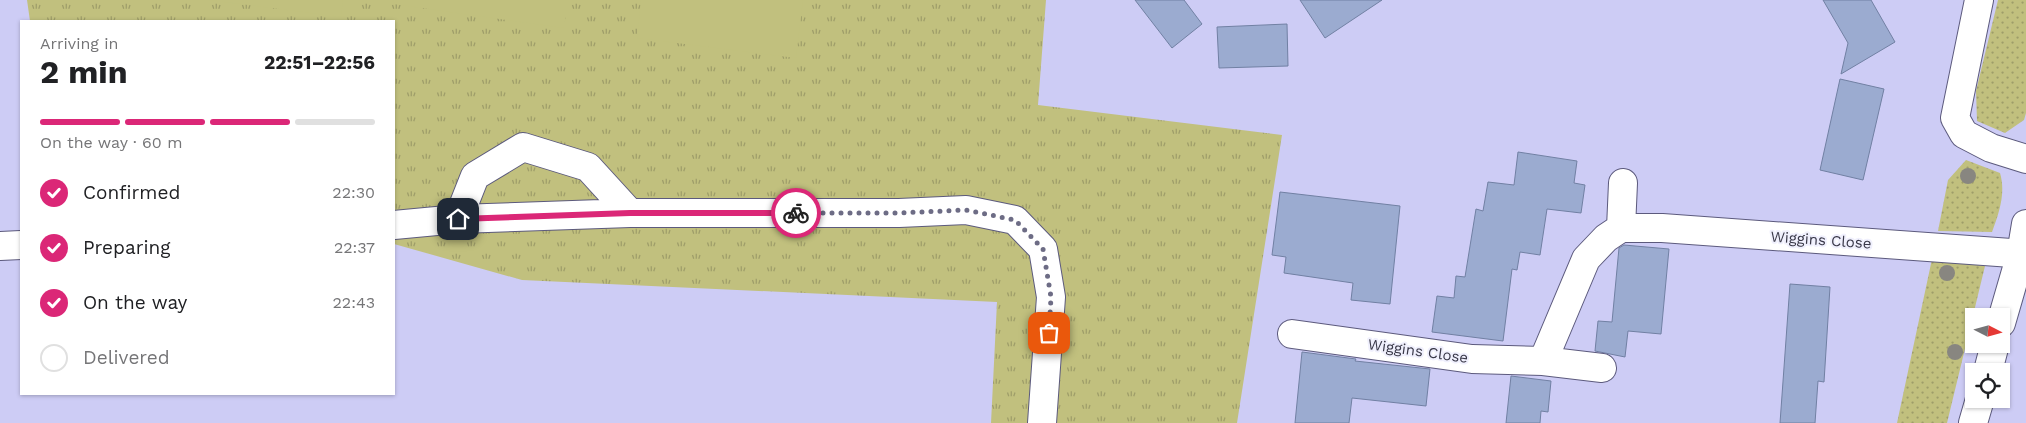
<!DOCTYPE html>
<html lang="en">
<head>
<meta charset="utf-8">
<style>
  :root { --surface:#fff; --page:#f6f6f6; --text:#202124; --muted:#757577; --line:#e0e0e0; --accent:#db2777 }
  body { margin:0; font-family:"Work Sans",sans-serif; background:var(--page); color:var(--text); height:100vh; display:flex; flex-direction:column; font-size:19px; white-space:nowrap }
  * { box-sizing:border-box; margin:0 }
  p { font-size:16px; color:var(--muted) }
  .icon { flex:none; width:28px; height:28px; fill:none; stroke:currentColor; stroke-width:2; stroke-linecap:round; stroke-linejoin:round }
  .map { position:relative; flex:1; overflow:hidden }
  .side { position:absolute; left:20px; top:20px; width:375px; height:375px; display:flex; flex-direction:column; background:var(--surface); border-radius:0px; box-shadow:0 1px 4px #0004 }
  .side>* { flex:none }
  .needle { width:32px; rotate:96deg }
  .tools { position:absolute; left:1965px; top:308px; display:grid; gap:10px }
  .tools a { display:grid; place-items:center; width:45px; height:45px; border-radius:0px; background:var(--surface); box-shadow:0 1px 4px #0004; font-size:25px }
  .pin { position:absolute; display:grid; place-items:center; width:42px; height:42px; color:#fff; margin:-21px; border-radius:10px; box-shadow:0 2px 8px #0006 }
  .courier { position:absolute; display:grid; place-items:center; width:50px; height:50px; margin:-25px; border:4px solid #db2777; border-radius:50%; background:#fff; color:#222; box-shadow:0 1px 6px #0007 }
  .summary em { font-style:normal; font-weight:700 }
  .summary div { display:flex; flex-direction:column-reverse }
  .summary { display:flex; align-items:center; justify-content:space-between; height:85px; padding:0 20px }
  h1 { font-size:32px; font-weight:700; line-height:38px }
  .bar { display:grid; grid-template-columns:repeat(4,1fr); gap:8px 5px; align-content:center; height:60px; padding:0 20px }
  .bar i { height:6px; border-radius:4px; background:var(--line) }
  .bar .active { background:var(--accent) }
  .bar p { grid-column:span 4 }
  ol { padding:0 20px; list-style:none }
  li { display:flex; align-items:center; gap:15px; height:55px }
  li p { margin-inline-start:auto }
  li .icon { padding:5px; border-radius:50%; background:var(--accent); color:#fff; stroke-width:4 }
  li:last-child { color:var(--muted) }
  li i { width:28px; height:28px; border:2px solid var(--line); border-radius:50% }
  .map>svg:first-child { display:block }
</style>
</head>
<body>
<div class="map">
<svg width="2026" height="423" viewBox="0 0 2026 423">
  <defs>
    <pattern id="grass-dots" width="8" height="8" patternUnits="userSpaceOnUse" patternTransform="scale(1.25)"><rect width="8" height="8" fill="#c1c07e"/><path d="M2 2h.1M6 6h.1" fill="none" stroke="#9e9d69" stroke-width="1.8" stroke-linecap="round"/></pattern>
    <pattern id="park-tufts" width="24" height="20" patternUnits="userSpaceOnUse" patternTransform="scale(1.25)"><rect width="24" height="20" fill="#c1c07e"/><path d="M3 7l-1-3M5 7V3M7 7l1-3M15 17l-1-3M17 17v-4M19 17l1-3" fill="none" stroke="#9e9d69"/></pattern>
  </defs>
  <rect width="100%" height="100%" fill="#cdccf5"/>
  <!-- grass -->
  <path fill="url(#grass-dots)" d="M1998,0h28v113l-2,7 -19,13 -28,-12 -1,-30z
    M1966,160l34,13c6,20 -1,40 -8,59l-54,-1 10,-51z
    M1932,259l53,7 -38,157h-50z"/>
  <!-- park -->
  <path fill="url(#park-tufts)" d="M27,0h1019l-8,105 244,30 -45,288h-246l6,-121 -475,-22 -128,-36v-223h-364z"/>
  <!-- garden -->
  <path fill="#c1c07e" d="M209,0h134l-2,17z
    M394,0h174l-4,28 -171,-24z
    M641,0h162l-7,58 -159,-20z"/>
  <!-- building -->
  <path fill="#9babd0" stroke="#7180a3" d="M1135,0h49l18,24 -30,24z
    M1300,0h82l-57,38z
    M1823,0h48l24,42 -54,32 7,-31z
    M1287,24l1,42 -69,2 -2,-41z
    M1840,79l44,10 -21,91 -43,-10z
    M1518,152l59,9 -3,22 11,2 -4,28 -34,-4 -7,46 -20,-3 -3,18 -5,-1 -9,72 -71,-9 5,-36 17,2 2,-22 9,1 11,-68 7,2 5,-29 26,3z
    M1280,192l120,14 -10,98 -39,-4 2,-17 -69,-10 2,-16 -14,-2z
    M1624,245l45,4 -8,85 -33,-3 -3,26 -30,-6 3,-30 14,1 7,-74z
    M1790,284l40,3 -6,95 -6,-1 -3,42h-35z
    M1302,352l54,7 -1,2 75,8 -4,37 -74,-8 -3,25h-54z
    M1511,376l40,5 -3,31 -7,-1 -1,12h-34z"/>
  <g fill="none" stroke-linecap="round" stroke-linejoin="round">
    <!-- minor casing -->
    <g stroke="#5c5a7d" stroke-width="30">
      <path id="minor" d="M1979,0l-24,118 9,16 27,14 35,11
        M458,219l17,-43 48,-29 65,20 42,46
        M394,225l64,-6 172,-6h269l67,-3 49,10 28,29 8,48 -9,126
        M1621,228l2,-45
        M0,246l21,-1
        M1292,334l180,25 71,2 43,-102 20,-21 15,-10h41l364,26
        M1543,361l59,7"/>
    </g>
    <!-- highway casing -->
    <g stroke="#5c5a7d" stroke-width="30">
      <path id="highway" d="M2001,323l20,-69 5,-30
        M1988,371l7,-27
        M1973,423l7,-24"/>
    </g>
    <!-- minor -->
    <use href="#minor" stroke="#fff" stroke-width="28"/>
    <!-- highway -->
    <use href="#highway" stroke="#fff" stroke-width="28"/>
  </g>
  <!-- trees -->
  <g fill="#888680">
    <circle cx="1968" cy="176" r="8"/>
    <circle cx="1947" cy="273" r="8"/>
    <circle cx="1955" cy="352" r="8"/>
  </g>
  <g fill="none" stroke-linecap="round" stroke-linejoin="round">
    <!-- done -->
    <path stroke="#6d6c85" stroke-width="5" stroke-dasharray="0 9" d="M796,213h103l67,-3 49,10 28,29 8,48 -2,36"/>
    <!-- route -->
    <path stroke="#db2777" stroke-width="6" d="M458,219l172,-6h166"/>
  </g>
  <g text-anchor="middle" stroke-width="4" stroke-linejoin="round" paint-order="stroke">
    <!-- street labels -->
    <g font-size="15" fill="#393848" stroke="#f0f0fd">
      <text transform="translate(1821 240) rotate(4)" y="5">Wiggins Close</text>
      <text transform="translate(1418 351) rotate(8)" y="5">Wiggins Close</text>
    </g>
  </g>
</svg>
<div class="tools">
<a><svg class="needle" viewBox="-14 -14 28 28"><path d="M0-13l5 13h-10z" fill="#e53935"/><path d="M0 13l5-13h-10z" fill="#757577"/></svg></a>
<a><svg class="icon" aria-label="locate" viewBox="0 0 24 24"><circle cx="12" cy="12" r="6"/><path d="M12 2v4M12 18v4M2 12h4M18 12h4"/></svg></a>
</div>
<div class="pin" style="left:1049px;top:333px;background:#ea580c"><svg class="icon" aria-label="bag" viewBox="0 0 24 24"><path d="M5 8h14l-1 12H6zM9 8a3 3 0 0 1 6 0"/></svg></div>
<div class="pin" style="left:458px;top:219px;background:#1f2937"><svg class="icon" aria-label="home" viewBox="0 0 24 24"><path d="M3 11l9-7 9 7M6 9v11h12V9"/></svg></div>
<div class="courier" style="left:796px;top:213px"><svg class="icon" aria-label="bike" viewBox="0 0 24 24"><circle cx="6" cy="16" r="4"/><circle cx="18" cy="16" r="4"/><path d="M6 16l4-8h5l3 8M10 8l3 8H6M13 5h3"/></svg></div>
<section class="side">
<div class="summary"><div><h1>2 min</h1><p>Arriving in</p></div><em>22:51–22:56</em></div>
<div class="bar"><i class="active"></i><i class="active"></i><i class="active"></i><i></i><p>On the way · 60 m</p></div>
<ol>
<li><svg class="icon" aria-label="check" viewBox="0 0 24 24"><path d="M5 12l5 5 9-10"/></svg>Confirmed<p>22:30</p></li>
<li><svg class="icon" aria-label="check" viewBox="0 0 24 24"><path d="M5 12l5 5 9-10"/></svg>Preparing<p>22:37</p></li>
<li><svg class="icon" aria-label="check" viewBox="0 0 24 24"><path d="M5 12l5 5 9-10"/></svg>On the way<p>22:43</p></li>
<li><i></i>Delivered</li>
</ol>
</section>
</div>
</body>
</html>
